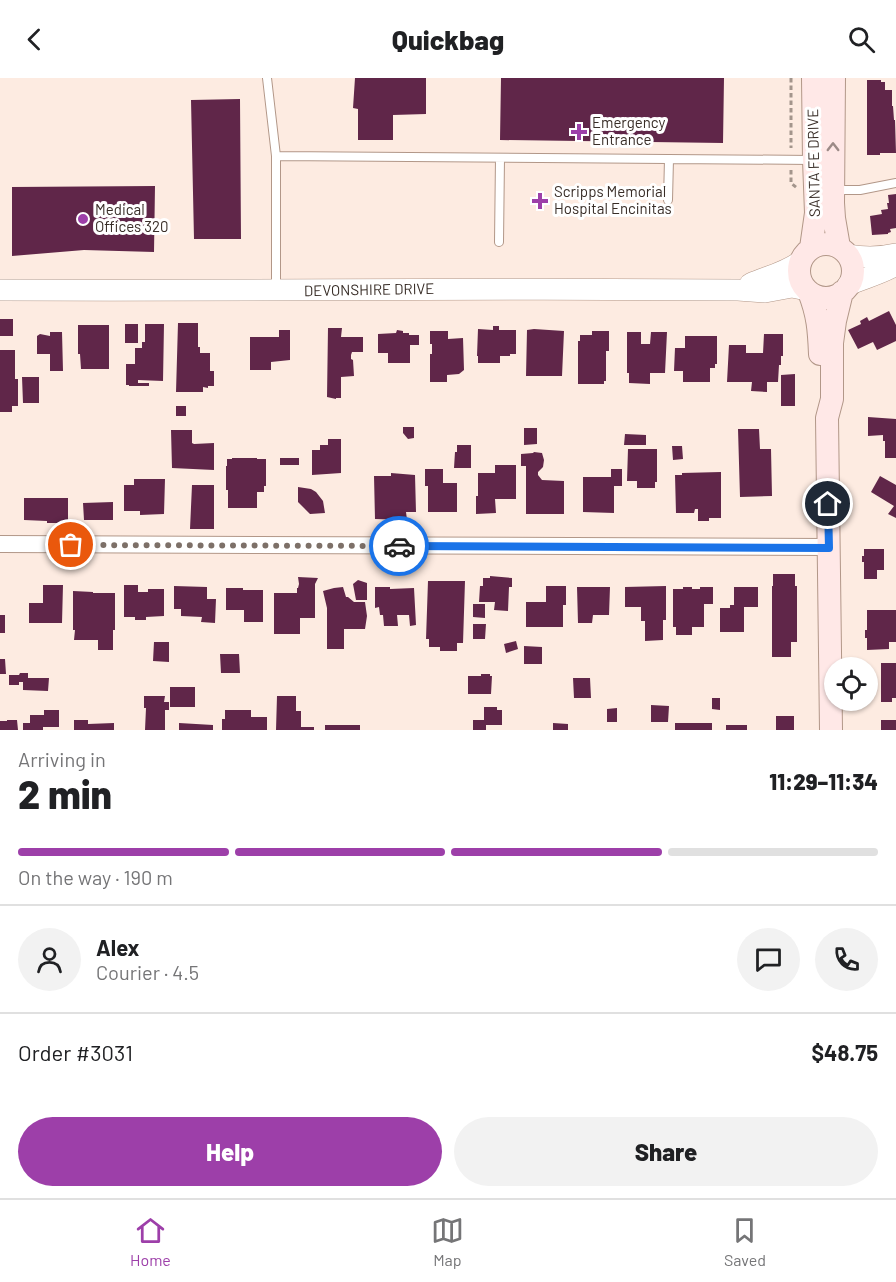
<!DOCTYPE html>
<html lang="en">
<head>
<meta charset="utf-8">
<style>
  :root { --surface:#fff; --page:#f2f2f2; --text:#202124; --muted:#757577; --line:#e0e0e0; --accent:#9d3fa9 }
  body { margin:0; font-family:Barlow,sans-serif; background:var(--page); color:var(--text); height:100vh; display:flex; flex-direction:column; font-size:22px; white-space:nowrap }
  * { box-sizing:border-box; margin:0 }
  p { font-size:20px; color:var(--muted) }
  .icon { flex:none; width:33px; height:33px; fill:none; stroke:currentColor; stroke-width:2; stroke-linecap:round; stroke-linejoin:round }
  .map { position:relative; height:652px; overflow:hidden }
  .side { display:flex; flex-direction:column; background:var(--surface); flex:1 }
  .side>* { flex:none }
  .tools { position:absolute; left:824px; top:579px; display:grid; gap:12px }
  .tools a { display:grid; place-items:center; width:54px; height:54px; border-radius:50%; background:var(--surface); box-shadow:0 2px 4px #0004; font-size:30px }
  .pin { position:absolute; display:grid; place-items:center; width:51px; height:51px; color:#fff; margin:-26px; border:3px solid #fff; border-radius:50%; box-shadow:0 2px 6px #0007 }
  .courier { position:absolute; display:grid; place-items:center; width:60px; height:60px; margin:-30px; border:4px solid #1a73e8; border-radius:50%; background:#fff; color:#222; box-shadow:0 2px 8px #0007 }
  .overview em { font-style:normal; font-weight:800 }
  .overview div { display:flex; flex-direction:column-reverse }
  .overview { display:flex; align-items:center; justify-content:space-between; height:102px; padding:0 18px }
  h1 { font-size:39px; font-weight:800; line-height:45px }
  .bar { display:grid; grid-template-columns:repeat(4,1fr); gap:9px 6px; align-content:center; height:72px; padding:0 18px }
  .bar i { height:8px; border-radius:4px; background:var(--line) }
  .bar .active { background:var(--accent) }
  .bar p { grid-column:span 4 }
  .line { display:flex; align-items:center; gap:15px; padding:0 18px; border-top:2px solid var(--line) }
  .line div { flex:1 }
  .round { display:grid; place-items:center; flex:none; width:63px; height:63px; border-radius:32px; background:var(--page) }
  .button { display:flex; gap:12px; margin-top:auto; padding:12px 18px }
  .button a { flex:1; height:69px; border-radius:36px; background:var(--accent); color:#fff; font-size:24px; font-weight:800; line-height:69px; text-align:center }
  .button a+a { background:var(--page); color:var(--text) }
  header { display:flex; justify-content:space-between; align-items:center; height:78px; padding:0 18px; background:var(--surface); font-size:27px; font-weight:800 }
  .tab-bar { display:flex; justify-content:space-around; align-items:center; height:84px; border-top:2px solid var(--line); background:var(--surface); font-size:16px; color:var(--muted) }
  .tab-bar a { display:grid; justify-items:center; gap:3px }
  .tab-bar .active { color:var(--accent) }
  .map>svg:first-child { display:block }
</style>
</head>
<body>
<header><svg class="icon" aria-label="back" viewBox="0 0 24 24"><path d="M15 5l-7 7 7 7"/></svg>Quickbag<svg class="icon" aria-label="search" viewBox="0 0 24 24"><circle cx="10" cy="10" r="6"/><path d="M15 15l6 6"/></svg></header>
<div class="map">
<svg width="896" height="652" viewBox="0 0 896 652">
  <rect width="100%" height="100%" fill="#fdebe1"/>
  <!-- building -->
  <path fill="#602649" d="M355,0h71v36l-33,1v25h-35v-31l-5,-1z
    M501,0h223l-1,65 -223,-3z
    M867,2h14v2h4v8h7v16h1l1,14h1l1,33h-16v2h-13z
    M240,21l1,140h-47l-3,-139z
    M155,108l-1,66 -70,-2 -72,6v-69z
    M896,116v34l-6,1 1,3 -3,1v1l-16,1 -2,-19 12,-2 -1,-4 7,-1 -1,-6h2l-1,-8z
    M889,233l7,14v16l-19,9 -4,-8 -15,7 -10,-19 13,-6 -1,-3 7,-4 2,4z
    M0,241h13v17h-13z
    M178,245h20v24h2v6h10v18h4v15h-6v2l-5,-1v5h-27z
    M125,246h13v19h-13z
    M145,246h19l-1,57 -25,-1v3h11v3h-20v-1h-3v-21h9v-16h7v-6h3z
    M78,247h31v44h-28l-1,-15h-2z
    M493,248h6v4h17v24h-6v2h-10v7h-22v-7h-1l1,-27 15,1z
    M328,250h14l-1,9h22v15h-11l-1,3v4l2,1 1,16 -13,1v21h-5v1l-9,-2z
    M534,251l30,2 -2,45h-36l1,-46z
    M279,252h11v30l-19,2v8h-21v-33h29z
    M397,252l6,1v2h6v2h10v10h-9v18h-22v-10h-10v-19l18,-1z
    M430,253h18v8l15,-1 1,32 -5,4 -12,1v7h-17v-28h2v-10h-2z
    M592,253h17v20h-3v30h-2v3h-26v-43h2v-6h12z
    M50,254h12l1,39h-13v-17h-13v-18l3,-2 10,2z
    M627,254h14v12h9l1,-12h16l-2,41h-15v11l-21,-1v-10h-2z
    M764,256h19v22h-2v9h-2l-1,17h-11v10l-16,-1 1,-9h-25l2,-37h17v8h17z
    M685,258h32v28h-2v4h-5v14h-27v-11h-9l1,-23h10z
    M0,272h15v29h3v27h-6v6h-12z
    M795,296v32h-14v-31z
    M22,299h17v26h-16z
    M176,328h10v10h-10z
    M868,339l28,2v39h-11v-17h-2v-6l-15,1z
    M403,349h11v11l-6,1 -5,-6z
    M524,350h13v16l-13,1z
    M738,351h21l1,20h11l1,47 -32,1z
    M171,352h21v13l2,1 20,-1v27l-42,-2z
    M625,356l21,1v10h-22z
    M328,361h13v34l-29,2v-25h8v-5h8z
    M457,367h14v23h-17l1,-16h2z
    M672,368h10l1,13 -10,1z
    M628,371h29v33h-2v6h-18v-7h-10z
    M534,374l8,1 2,7 -1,7 -5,5v3l4,5 22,1v33h-38v-48h-5v-12l12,-1z
    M232,380h25v1h9v27h-2v6h-7v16h-29v-18h-2v-24h1v-7h5z
    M280,380h19v7h-19z
    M495,387h21v34h-21l1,14 -20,1v-18h2v-23h17z
    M425,391h18v14h14v29h-29v-26h-3z
    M611,391h11v17h-8v27l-31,-1v-35h28z
    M721,394v46h-12v3h-11v-12h-3l-1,4h-18l-1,-38h7v-2z
    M391,395l24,2 1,37h-10l1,8 -32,-1 -1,-43h17z
    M880,398l16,9v33l-8,-4 6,-8 -23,-14z
    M134,401h31l-1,35 -24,1v-4h-16v-26h10z
    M192,407h22v44h-24z
    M298,409l13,2 5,3 7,9 2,12 -15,1 -12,-12z
    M24,420h44v23h-2v2h-19v-2l-23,-1z
    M113,424v18h-29l-1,-17z
    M864,471h20v21h-7v9h-13v-17h-2v-6h2z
    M773,496h22v12h2v56h-6v15h-19v-71h1z
    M490,498l22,2v9h-3l-1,24 -14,-1 1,-8h-16l1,-16h3v-8h7z
    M298,499l20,1 -3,6v34h-15v16h-26v-41h23v-5h1l1,-4z
    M358,502l9,3v17h-11l-3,-16z
    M428,503h37l-2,62h-6v8h-17v-4h-11v-8h-3z
    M43,507h20l-1,38h-33v-20h14z
    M124,507h14v7h10v-3h16v27l-18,1v3h-11v-3h-11z
    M174,508l33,1v12h9l-1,24 -14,-1 1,-5 -21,-1v-7h-7z
    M546,508h20v19h-3v22h-37v-25h20z
    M666,508v34h-3v20l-18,1v-20h-4v-14h-16v-20z
    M343,509l3,10h2l6,5h11l2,14 -2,13h-21v20h-17v-41l-4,-17 11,-3z
    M375,509h15v2l24,-1 2,37 -6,1 -1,-11h-12l1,11h-14l-1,-11h-3l-1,-8 -4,1z
    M577,509h33l-1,28h-16l-1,8h-14z
    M683,509h9v2h8v-2h13v17h-9v23h-12v8h-16v-8h-3v-38h10z
    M734,509h24v20h-14v25h-24v-24h10v-3h4z
    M226,510h17v2h20v32h-19v-12h-18z
    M73,513l20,1v1h22v37h-2v20h-15v-10h-24l1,-10h-2z
    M473,526h12v14l-12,-1z
    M867,532h29v32h-7v7l-22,1v-12h-2v-8h2z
    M0,537h5v18h-5z
    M473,546h13l-1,15h-12z
    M516,563l2,8 -12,4 -2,-9z
    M154,564h15v20l-16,-1z
    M524,568l18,1v17h-18z
    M220,576h19l1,19h-19z
    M0,581h5l1,15h-6z
    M881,585h15v35h-4v4h-11z
    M20,595h8v5h21l-1,13 -25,-1v-8h-4v3h-10v-10h10z
    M481,596h9v2h2l-1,18h-23v-18h13z
    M573,600h17l1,20h-17z
    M170,609h25v20h-25z
    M144,618h21l-1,6h5v8h-4v20h-20l1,-22h-2z
    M277,618h19v15h5v16h13v3h-38z
    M712,620h8v12l-8,-1z
    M651,627l18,1 -1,16h-17z
    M484,629h13v3h5v15h-16v5h-13v-10h11z
    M617,630v14h-10v-13z
    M44,632h15v17h-16v3h-20v-7h7v-8h14z
    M225,632h26v7h16v13h-45v-11h3z
    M776,638h18v14h-18z
    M7,642h10l1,10h-18v-9h7z
    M74,642h14v4l26,-1v7h-40z
    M881,642h15v10h-15z
    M179,645l34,2v5h-34z
    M553,645l15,1v6h-15z
    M675,645h37v7h-37z
    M325,647h35v5h-35z
    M726,647h21v5h-21z"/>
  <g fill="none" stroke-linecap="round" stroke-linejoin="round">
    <!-- service casing -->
    <g stroke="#b29788" stroke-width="10">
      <path id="service" d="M267,0l9,78v134
        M276,78l537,4
        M833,112h27l36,-7
        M668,122l1,-41
        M499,164l1,-84"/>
    </g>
    <!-- minor casing -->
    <g stroke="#b29788" stroke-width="18">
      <path id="minor" d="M0,466l829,3"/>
    </g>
    <!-- tertiary casing -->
    <g stroke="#b29788" stroke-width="22">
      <path id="tertiary" d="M848,177c17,3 31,3 48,-1
        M750,206c18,-8 35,-11 51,-23
        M848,207c16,-7 33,-11 48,-20
        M0,212c246,1 492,-2 738,0l27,2 27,-5 15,3"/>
    </g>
    <!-- secondary casing -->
    <g stroke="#b29788" stroke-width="24">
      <path id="secondary" d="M834,0l-1,125 1,15 5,29
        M799 193a27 27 0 1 1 54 0a27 27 0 1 1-54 0Z
        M811,170l5,-35 -2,-53 -1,-82
        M809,214c9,23 10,38 11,62
        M831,652l-4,-312 5,-19v-56l3,-22 7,-29"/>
    </g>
    <!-- path -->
    <path stroke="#a3958c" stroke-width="3" stroke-dasharray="4.5 3" stroke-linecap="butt" d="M791,0v70
      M791,92v13l6,5"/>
    <!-- service -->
    <use href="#service" stroke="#fff" stroke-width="8"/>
    <!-- minor -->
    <use href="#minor" stroke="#fff" stroke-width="16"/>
    <!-- tertiary -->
    <use href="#tertiary" stroke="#fff" stroke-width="21"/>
    <!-- secondary -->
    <use href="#secondary" stroke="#ffe8e7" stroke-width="22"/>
  </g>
  <!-- one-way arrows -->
  <defs><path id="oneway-chevron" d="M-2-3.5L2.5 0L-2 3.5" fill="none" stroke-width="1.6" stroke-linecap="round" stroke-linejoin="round" transform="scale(1.5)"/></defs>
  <use stroke="#9c8a87" href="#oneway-chevron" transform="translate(833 69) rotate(-90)"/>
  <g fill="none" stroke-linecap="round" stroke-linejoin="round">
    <!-- done -->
    <path stroke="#7d7068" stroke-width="6" stroke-dasharray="0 10.8" d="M71,467l328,1"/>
    <!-- route -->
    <path stroke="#1a73e8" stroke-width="8" d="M399,468l430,2 -1,-44"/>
  </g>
  <!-- markers -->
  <g fill="#9d3fa9" stroke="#fff" stroke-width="2">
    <path d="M576 45h6v6h6v6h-6v6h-6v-6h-6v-6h6z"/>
    <path d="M537 114h6v6h6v6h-6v6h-6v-6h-6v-6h6z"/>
    <circle cx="83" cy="141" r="6"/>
  </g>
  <g text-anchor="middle" stroke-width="6" stroke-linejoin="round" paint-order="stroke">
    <!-- poi labels -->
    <g font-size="15" fill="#382d27" stroke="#fff" text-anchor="start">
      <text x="592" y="50">Emergency<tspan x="592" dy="17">Entrance</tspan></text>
      <text x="554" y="119">Scripps Memorial<tspan x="554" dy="17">Hospital Encinitas</tspan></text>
      <text x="95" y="137">Medical<tspan x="95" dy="17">Offices 320</tspan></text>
    </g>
    <!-- street labels -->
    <g font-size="15" fill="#382d27" stroke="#fff">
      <text transform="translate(814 85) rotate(-91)" y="5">SANTA FE DRIVE</text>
      <text transform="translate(369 212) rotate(-1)" y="5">DEVONSHIRE DRIVE</text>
    </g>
  </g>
</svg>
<div class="tools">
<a><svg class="icon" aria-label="locate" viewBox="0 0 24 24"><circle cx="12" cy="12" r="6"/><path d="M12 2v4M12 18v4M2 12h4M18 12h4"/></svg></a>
</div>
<div class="pin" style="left:71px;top:467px;background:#ea580c"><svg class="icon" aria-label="bag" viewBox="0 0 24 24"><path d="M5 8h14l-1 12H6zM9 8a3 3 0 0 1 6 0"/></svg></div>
<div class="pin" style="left:828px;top:426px;background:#1f2937"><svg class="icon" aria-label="home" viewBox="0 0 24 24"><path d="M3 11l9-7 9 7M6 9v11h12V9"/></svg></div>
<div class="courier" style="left:399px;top:468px"><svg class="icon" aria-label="car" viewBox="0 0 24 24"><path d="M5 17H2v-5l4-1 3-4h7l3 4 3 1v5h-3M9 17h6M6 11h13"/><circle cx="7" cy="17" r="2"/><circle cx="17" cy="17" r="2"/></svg></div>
</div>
<section class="side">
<div class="overview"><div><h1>2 min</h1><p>Arriving in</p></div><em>11:29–11:34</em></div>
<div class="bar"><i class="active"></i><i class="active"></i><i class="active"></i><i></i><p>On the way · 190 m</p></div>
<div class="line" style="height:108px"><a class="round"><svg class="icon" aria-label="person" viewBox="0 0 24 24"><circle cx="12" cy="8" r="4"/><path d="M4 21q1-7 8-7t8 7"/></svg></a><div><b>Alex</b><p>Courier · 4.5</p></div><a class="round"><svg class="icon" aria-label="chat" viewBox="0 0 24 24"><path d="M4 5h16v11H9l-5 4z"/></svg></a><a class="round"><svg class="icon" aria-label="phone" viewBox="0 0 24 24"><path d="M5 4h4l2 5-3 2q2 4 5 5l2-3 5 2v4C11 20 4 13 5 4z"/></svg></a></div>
<div class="line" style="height:78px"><div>Order #3031</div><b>$48.75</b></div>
<div class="button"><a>Help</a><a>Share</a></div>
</section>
<nav class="tab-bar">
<a class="active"><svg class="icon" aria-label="home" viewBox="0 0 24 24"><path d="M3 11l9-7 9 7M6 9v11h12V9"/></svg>Home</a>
<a><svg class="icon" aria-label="map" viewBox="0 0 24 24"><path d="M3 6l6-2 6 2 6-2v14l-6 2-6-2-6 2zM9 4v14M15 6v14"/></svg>Map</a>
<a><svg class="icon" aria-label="saved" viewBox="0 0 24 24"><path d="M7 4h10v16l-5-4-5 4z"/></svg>Saved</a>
</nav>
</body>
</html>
